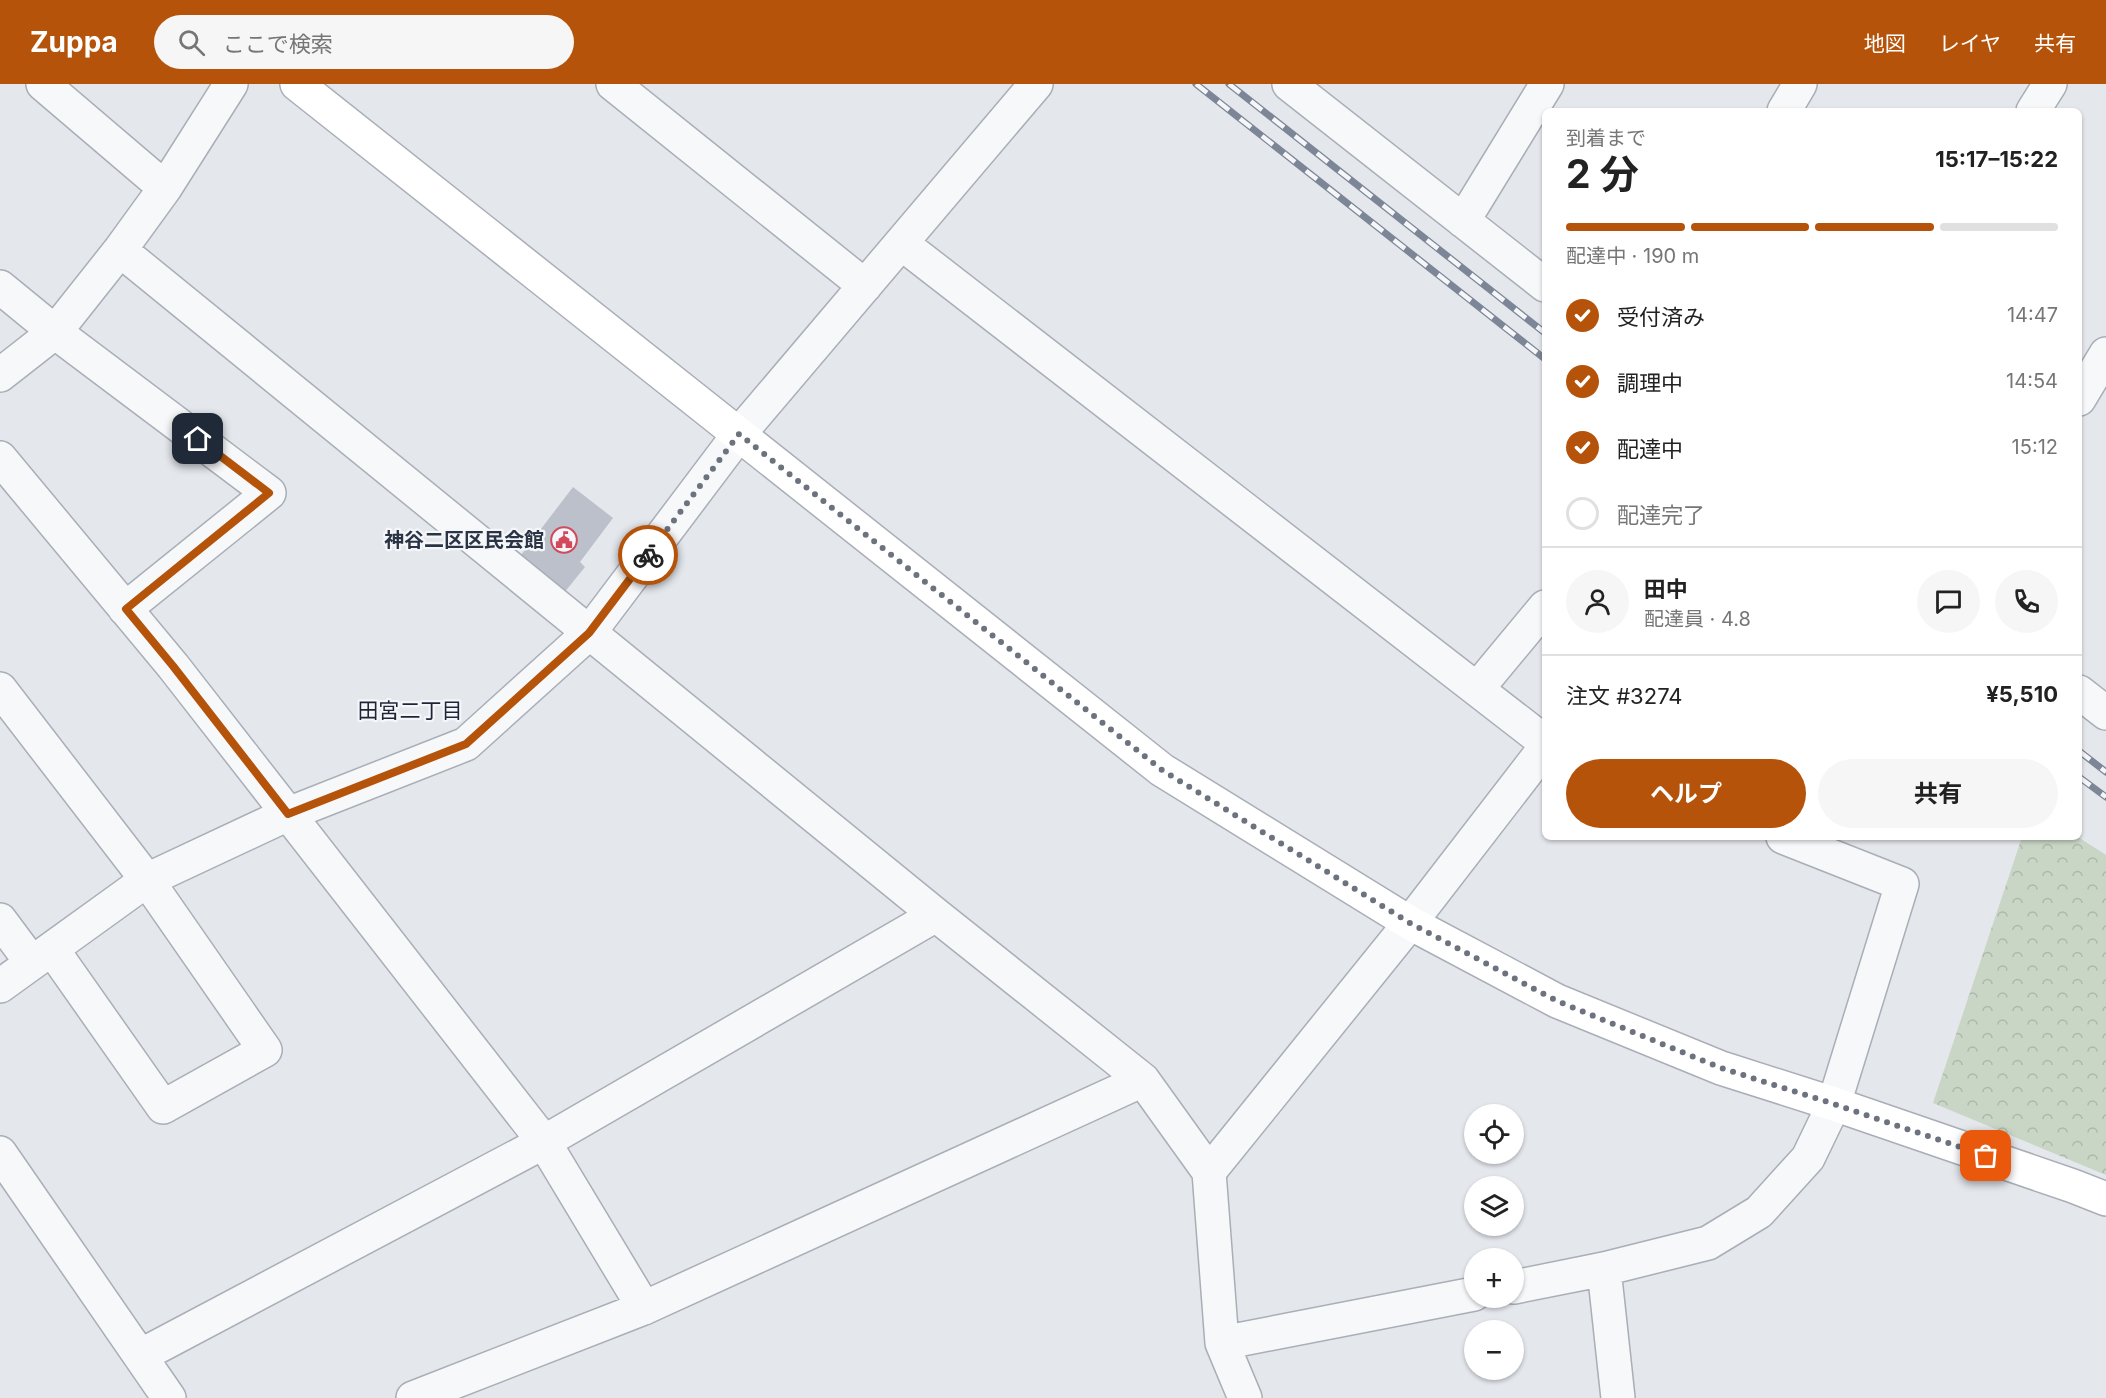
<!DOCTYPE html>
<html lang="ja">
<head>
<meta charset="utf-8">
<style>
  :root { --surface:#fff; --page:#f6f6f6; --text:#222; --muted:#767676; --line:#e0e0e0; --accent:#b45309 }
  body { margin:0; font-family:Inter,"Noto Sans JP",sans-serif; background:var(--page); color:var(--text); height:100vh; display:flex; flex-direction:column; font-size:22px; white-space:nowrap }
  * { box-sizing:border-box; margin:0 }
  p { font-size:20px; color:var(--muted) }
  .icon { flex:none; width:33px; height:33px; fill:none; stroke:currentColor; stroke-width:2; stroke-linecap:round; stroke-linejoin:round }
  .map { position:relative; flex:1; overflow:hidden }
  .panel { position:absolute; left:1542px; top:24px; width:540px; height:732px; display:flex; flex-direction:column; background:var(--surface); border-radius:9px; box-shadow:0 2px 4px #0004 }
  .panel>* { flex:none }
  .buttons { position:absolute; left:1464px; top:1020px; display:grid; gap:12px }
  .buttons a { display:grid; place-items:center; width:60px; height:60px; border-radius:50%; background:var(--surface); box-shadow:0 2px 4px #0004; font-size:30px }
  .pin { position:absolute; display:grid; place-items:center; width:51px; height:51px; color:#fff; margin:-26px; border-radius:12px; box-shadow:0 3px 9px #0006 }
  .courier { position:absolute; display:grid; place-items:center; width:60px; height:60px; margin:-30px; border:4px solid #b45309; border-radius:50%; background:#fff; color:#222; box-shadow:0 2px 8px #0007 }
  .head em { font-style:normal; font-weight:700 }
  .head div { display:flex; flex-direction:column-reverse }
  .head { display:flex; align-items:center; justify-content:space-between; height:102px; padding:0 24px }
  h1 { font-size:39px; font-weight:700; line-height:45px }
  .bar { display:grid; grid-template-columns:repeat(4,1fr); gap:9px 6px; align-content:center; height:72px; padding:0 24px }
  .bar i { height:8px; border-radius:4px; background:var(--line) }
  .bar .selected { background:var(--accent) }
  .bar p { grid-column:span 4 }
  .line { display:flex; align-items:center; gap:15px; padding:0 24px; border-top:2px solid var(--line) }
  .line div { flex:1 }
  .round { display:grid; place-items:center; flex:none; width:63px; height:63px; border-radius:32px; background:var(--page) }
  ol { padding:0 24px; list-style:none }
  li { display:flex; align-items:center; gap:18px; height:66px }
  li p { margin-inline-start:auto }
  li .icon { padding:6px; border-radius:50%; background:var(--accent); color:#fff; stroke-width:4 }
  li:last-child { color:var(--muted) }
  li i { width:33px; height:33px; border:3px solid var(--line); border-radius:50% }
  .button { display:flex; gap:12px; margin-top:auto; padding:12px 24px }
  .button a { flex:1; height:69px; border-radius:36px; background:var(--accent); color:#fff; font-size:24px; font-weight:700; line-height:69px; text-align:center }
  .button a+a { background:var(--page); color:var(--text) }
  header { display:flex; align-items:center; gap:36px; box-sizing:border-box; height:84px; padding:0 30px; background:var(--accent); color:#fff }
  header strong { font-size:28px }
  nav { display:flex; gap:33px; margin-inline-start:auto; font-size:21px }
  .search { width:420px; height:54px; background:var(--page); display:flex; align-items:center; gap:15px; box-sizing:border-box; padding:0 21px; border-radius:33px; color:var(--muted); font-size:22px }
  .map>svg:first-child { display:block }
</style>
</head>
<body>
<header>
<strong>Zuppa</strong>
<div class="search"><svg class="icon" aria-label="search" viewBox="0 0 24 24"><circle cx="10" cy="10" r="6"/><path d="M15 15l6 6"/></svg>ここで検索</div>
<nav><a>地図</a><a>レイヤ</a><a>共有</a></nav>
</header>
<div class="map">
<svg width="2106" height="1314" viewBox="0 0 2106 1314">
  <defs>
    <pattern id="forest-crowns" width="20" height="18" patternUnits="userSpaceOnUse" patternTransform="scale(1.5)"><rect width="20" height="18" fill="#c9d6c5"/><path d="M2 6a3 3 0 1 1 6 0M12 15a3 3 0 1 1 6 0" fill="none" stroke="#adb8ab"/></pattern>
  </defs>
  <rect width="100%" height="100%" fill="#e4e7ec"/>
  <!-- forest -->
  <path fill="url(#forest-crowns)" d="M2022,753h56l28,18v320l-173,-72z"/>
  <!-- building -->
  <path fill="#bbc0ca" d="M573,403l40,31 -33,44 5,5 -26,32 -44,-36z"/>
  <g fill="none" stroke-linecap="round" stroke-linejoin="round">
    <!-- street casing -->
    <g stroke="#a9aeb7" stroke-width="36">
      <path id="street" d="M43,0l122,104
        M613,0l252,202
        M1289,0l256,201
        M1784,27l16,-27
        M2033,27l17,-27
        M1463,137l84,-137
        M901,159l644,499
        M120,166l816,665 207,165 66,92 13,171 252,-49
        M0,203l55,45 214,161 -144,116
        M0,291l55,-43 65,-82 45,-62 66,-104
        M2079,315l27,-45
        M0,374l173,208 371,476 100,166
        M0,605l147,191 118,170 -102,57 -111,-158
        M1477,605l68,-82
        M2079,608l27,21
        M0,836l32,43
        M0,902l147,-106 141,-66 178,-70 123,-111 150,-199 297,-350
        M0,1069l169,245
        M1209,1088l201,-249 135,-175
        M1604,1185l14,129
        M1514,1203l90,-18 104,-26 51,-31 49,-54 26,-54 68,-220 -119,-47
        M1222,1259l23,55
        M140,1272l404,-214 392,-227
        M413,1314l231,-90 499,-228"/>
    </g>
    <!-- secondary casing -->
    <g stroke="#a9aeb7" stroke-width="36">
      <path id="secondary" d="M297,0l865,686 248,153 147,78 164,67 113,36 239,82 33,13"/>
    </g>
    <!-- street -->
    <use href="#street" stroke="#f7f8fa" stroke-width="33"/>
    <!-- secondary -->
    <use href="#secondary" stroke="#fff" stroke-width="33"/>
    <!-- rail casing -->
    <g stroke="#7d8696" stroke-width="7">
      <path id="rail" d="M1196,0l349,275
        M1229,0l316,249
        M2079,667l27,21
        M2079,693l27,20"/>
    </g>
    <!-- rail -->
    <use href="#rail" stroke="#f4f6f9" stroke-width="4.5" stroke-dasharray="14" stroke-linecap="butt"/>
  </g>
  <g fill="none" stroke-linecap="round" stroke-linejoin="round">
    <!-- done -->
    <path stroke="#6c737f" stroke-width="6" stroke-dasharray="0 10.8" d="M648,471l91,-121 423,336 248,153 147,78 164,67 113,36 152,52"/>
    <!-- route -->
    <path stroke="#b45309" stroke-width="8" d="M198,355l71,54 -143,116 47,57 115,148 178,-70 123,-111 59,-78"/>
  </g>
  <!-- icons -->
  <defs>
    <g id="civic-ring" transform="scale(1.35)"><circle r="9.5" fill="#f4f6f9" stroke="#d1495b" stroke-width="1.5"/><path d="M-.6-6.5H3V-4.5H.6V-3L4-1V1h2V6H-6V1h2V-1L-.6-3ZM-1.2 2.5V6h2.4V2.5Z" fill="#d1495b"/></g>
  </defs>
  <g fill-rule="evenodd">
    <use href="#civic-ring" x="564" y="456"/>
  </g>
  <g text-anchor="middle" stroke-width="4.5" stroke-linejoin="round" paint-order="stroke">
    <!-- poi labels -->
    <g font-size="20" font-weight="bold" fill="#2b3445" stroke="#f4f6f9" text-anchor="end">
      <text x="544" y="463">神谷二区区民会館</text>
    </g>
    <!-- neighbourhood labels -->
    <g font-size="21" fill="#1d2536" stroke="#f4f6f9">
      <text x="410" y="634">田宮二丁目</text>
    </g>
  </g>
</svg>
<div class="buttons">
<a><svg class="icon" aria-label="locate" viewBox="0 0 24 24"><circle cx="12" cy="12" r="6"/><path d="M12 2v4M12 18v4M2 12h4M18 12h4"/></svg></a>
<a><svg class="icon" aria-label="layers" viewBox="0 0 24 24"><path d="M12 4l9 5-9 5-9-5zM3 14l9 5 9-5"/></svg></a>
<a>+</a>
<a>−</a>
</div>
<div class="pin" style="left:1986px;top:1072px;background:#ea580c"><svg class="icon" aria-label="bag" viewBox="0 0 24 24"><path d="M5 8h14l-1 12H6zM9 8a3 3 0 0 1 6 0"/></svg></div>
<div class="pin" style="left:198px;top:355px;background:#1f2937"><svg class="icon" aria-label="home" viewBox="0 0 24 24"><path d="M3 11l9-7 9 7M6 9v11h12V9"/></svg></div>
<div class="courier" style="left:648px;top:471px"><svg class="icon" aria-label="bike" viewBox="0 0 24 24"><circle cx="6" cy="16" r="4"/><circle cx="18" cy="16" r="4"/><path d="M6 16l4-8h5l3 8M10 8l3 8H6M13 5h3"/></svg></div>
<section class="panel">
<div class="head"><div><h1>2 分</h1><p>到着まで</p></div><em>15:17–15:22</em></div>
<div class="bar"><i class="selected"></i><i class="selected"></i><i class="selected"></i><i></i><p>配達中 · 190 m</p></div>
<ol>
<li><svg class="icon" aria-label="check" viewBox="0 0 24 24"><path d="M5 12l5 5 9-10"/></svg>受付済み<p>14:47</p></li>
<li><svg class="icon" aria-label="check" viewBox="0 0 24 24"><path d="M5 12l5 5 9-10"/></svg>調理中<p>14:54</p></li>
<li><svg class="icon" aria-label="check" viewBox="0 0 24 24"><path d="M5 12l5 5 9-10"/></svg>配達中<p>15:12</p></li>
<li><i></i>配達完了</li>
</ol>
<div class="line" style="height:108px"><a class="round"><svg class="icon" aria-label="person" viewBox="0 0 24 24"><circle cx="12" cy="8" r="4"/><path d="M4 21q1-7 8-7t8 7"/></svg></a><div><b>田中</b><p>配達員 · 4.8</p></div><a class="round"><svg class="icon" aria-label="chat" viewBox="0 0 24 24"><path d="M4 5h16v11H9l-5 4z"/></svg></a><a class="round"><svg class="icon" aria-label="phone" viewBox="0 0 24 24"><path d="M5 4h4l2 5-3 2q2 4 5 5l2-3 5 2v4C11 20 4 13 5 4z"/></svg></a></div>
<div class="line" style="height:78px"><div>注文 #3274</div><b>¥5,510</b></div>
<div class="button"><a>ヘルプ</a><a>共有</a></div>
</section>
</div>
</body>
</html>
